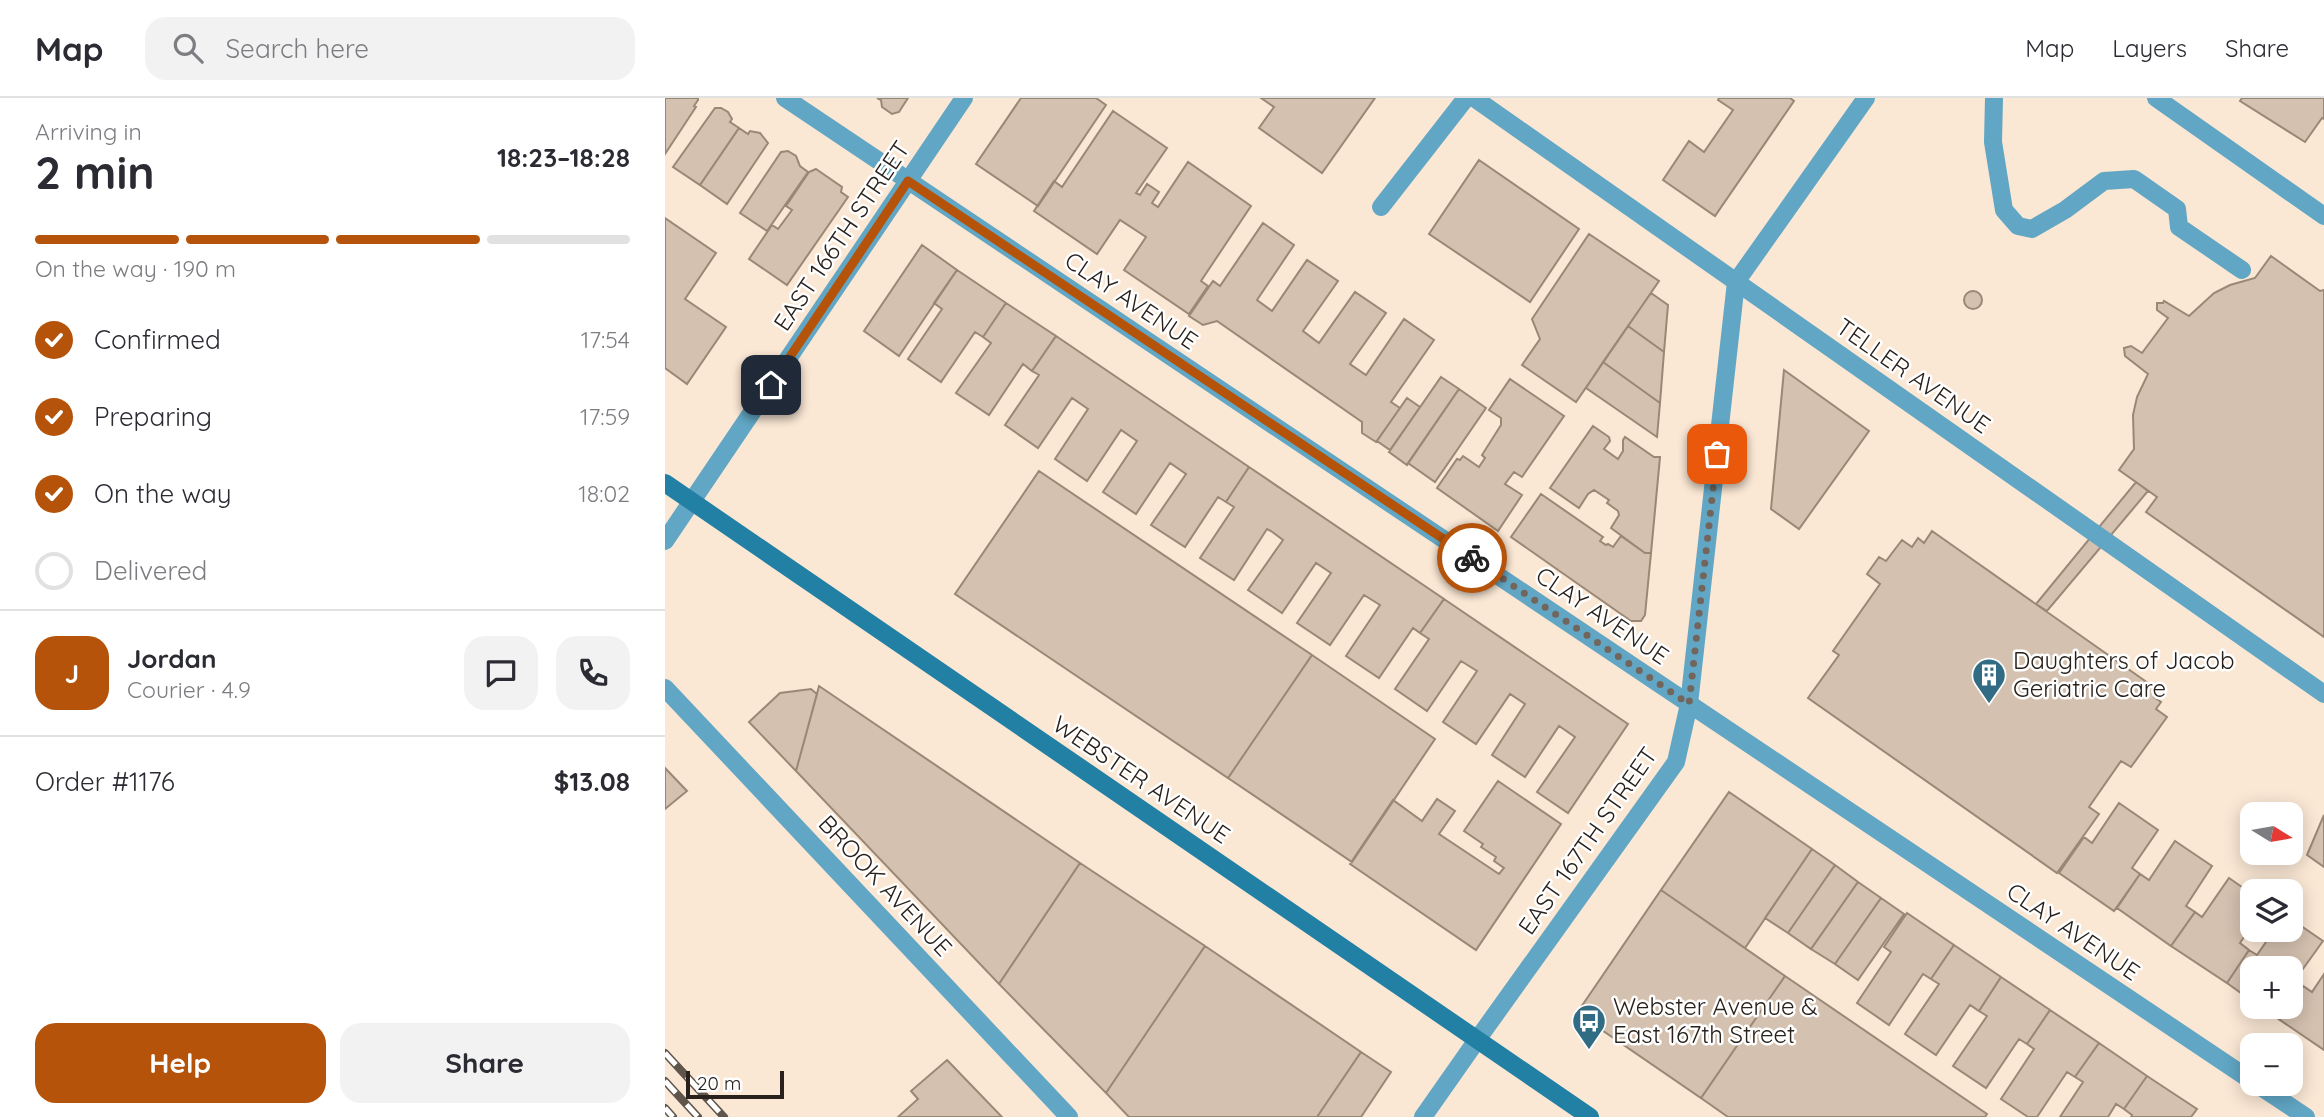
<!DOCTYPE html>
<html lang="en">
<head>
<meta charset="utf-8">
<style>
  :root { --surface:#fff; --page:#f2f2f3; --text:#2b2b33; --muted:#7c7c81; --line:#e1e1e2; --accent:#b45309 }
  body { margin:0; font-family:Quicksand,sans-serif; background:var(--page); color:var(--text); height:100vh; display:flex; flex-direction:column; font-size:26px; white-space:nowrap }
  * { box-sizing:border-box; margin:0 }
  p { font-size:23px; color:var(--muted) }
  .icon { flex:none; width:38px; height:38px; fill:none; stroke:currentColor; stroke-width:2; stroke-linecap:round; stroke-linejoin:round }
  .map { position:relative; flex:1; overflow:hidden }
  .sheet { display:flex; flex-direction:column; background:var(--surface); width:665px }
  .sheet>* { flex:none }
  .needle { width:46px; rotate:101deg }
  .buttons { position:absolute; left:1575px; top:704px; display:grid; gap:14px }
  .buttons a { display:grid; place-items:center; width:63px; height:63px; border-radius:14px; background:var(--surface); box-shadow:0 4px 18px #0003; font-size:35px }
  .scale { position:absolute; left:21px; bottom:18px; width:98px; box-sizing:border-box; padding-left:7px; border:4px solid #29211b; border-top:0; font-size:19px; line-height:24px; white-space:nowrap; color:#29211b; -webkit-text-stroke:5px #fff; paint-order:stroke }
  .pin { position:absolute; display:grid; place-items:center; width:60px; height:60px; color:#fff; margin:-30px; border-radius:14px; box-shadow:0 4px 10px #0006 }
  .courier { position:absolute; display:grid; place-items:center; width:70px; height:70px; margin:-35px; border:5px solid #b45309; border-radius:50%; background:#fff; color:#222; box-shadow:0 2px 9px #0007 }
  .headline em { font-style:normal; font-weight:700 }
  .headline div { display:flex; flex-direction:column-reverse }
  .headline { display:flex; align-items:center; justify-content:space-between; height:119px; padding:0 35px }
  h1 { font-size:46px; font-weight:700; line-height:52px }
  .bar { display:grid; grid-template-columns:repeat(4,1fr); gap:10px 7px; align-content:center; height:84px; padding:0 35px }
  .bar i { height:9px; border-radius:5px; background:var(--line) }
  .bar .active { background:var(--accent) }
  .bar p { grid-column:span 4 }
  .line { display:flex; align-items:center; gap:18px; padding:0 35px; border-top:2px solid var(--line) }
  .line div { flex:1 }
  .round { display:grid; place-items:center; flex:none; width:74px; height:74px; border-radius:21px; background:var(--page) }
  ol { padding:0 35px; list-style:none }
  li { display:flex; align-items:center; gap:21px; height:77px }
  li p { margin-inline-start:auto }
  li .icon { padding:7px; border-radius:50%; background:var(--accent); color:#fff; stroke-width:4 }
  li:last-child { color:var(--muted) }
  li i { width:38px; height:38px; border:4px solid var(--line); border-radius:50% }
  .cta { display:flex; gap:14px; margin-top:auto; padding:14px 35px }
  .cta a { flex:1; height:80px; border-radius:21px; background:var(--accent); color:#fff; font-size:28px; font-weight:700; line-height:80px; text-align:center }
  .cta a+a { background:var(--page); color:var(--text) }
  header { display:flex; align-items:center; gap:42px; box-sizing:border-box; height:98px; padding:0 35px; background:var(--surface); border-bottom:2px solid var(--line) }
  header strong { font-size:33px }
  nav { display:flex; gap:38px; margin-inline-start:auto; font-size:24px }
  .search { width:490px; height:63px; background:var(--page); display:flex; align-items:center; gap:18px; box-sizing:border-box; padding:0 24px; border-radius:21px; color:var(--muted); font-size:26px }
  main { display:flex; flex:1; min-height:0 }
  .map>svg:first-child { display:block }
</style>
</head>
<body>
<header>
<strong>Map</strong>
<div class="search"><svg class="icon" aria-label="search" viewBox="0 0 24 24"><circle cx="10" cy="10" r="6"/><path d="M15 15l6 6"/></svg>Search here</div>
<nav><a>Map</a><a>Layers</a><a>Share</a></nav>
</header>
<main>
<section class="sheet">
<div class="headline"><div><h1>2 min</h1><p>Arriving in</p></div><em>18:23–18:28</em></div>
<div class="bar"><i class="active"></i><i class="active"></i><i class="active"></i><i></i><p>On the way · 190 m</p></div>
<ol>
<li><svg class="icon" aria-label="check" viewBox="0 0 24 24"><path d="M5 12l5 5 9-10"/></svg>Confirmed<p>17:54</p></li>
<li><svg class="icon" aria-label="check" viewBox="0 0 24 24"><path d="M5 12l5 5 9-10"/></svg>Preparing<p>17:59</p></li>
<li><svg class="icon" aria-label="check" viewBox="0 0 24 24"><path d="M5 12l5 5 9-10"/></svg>On the way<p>18:02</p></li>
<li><i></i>Delivered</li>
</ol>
<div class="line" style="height:126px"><b class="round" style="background:var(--accent);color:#fff">J</b><div><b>Jordan</b><p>Courier · 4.9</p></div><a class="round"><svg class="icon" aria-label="chat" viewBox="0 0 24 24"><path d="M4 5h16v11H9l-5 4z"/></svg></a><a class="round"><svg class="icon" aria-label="phone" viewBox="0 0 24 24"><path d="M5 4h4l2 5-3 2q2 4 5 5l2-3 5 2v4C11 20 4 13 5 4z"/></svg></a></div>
<div class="line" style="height:91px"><div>Order #1176</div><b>$13.08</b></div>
<div class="cta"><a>Help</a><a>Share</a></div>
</section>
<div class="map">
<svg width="1659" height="1019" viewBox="0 0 1659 1019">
  <rect width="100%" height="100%" fill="#fae7d4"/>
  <!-- building -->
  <path fill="#d4c1af" stroke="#9a8877" stroke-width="2" d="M0,0h33v2l-4,6 2,1 -31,47z
    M212,0h31l-9,14 -7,2 -10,-7 -1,-7z
    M356,0h75l10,7 -68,101 -62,-42z
    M596,0h114l-53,75 -63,-45 15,-21z
    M1054,0h71l4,3 -79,115 -52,-36 26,-39 15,11 29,-42 -15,-10z
    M1577,0h82v21l-2,-1 -17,24 -65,-41z
    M50,10h6l7,4 4,7 -2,3 9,6 -39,57 -27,-18z
    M448,13l54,37 -31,45 4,2 7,-11 12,8 -7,11 6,4 30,-45 63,44 -50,75 7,5 -19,28 -65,-44 22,-33 -26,-17 -23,34 -63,-43 20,-30 8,6z
    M74,30l9,6 2,-3 10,2 8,10 -41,61 -27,-19z
    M123,53l8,5 4,10 8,6 -41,59 -27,-18 41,-61z
    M814,62l100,69 -49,73 -101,-68z
    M151,71l26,18 -1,5 7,5 -61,88 -38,-26 23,-34 6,4 14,-19 -6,-4 23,-34z
    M0,120l51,35 -31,46 41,28 -39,57 -22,-16z
    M598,125l31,22 -37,55 15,11 35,-51 31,21 -35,50 16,12 36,-51 31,21 -36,51 16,11 38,-56 30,21 -43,62 9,6 -24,34 -14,-9v-11l-145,-101 -14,4 -14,-9 24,-35 7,5z
    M924,136l70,47 -83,121 -54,-37 18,-26 -8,-20z
    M257,147l35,25 -58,86 -35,-25z
    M1606,158l49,35 4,-1v347l-178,-125 11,-15 -38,-27 15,-21 -1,-34 4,-18 11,-23 -23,-18 -1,-8 7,-2 11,7 26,-35 -11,-8v-7h6l1,-2 25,15 25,-23 16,-8 25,-7z
    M292,172l49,33 -23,34 -8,-5 -34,50 -33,-23 34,-50 -8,-6z
    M1299 202a9 9 0 1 1 18 0a9 9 0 1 1-18 0Z
    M986,195l17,12 -4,47 -36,-26z
    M341,205l50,33 -24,35 -9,-7 -34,51 -33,-22 35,-50 -8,-6z
    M963,228l36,26 -4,51 -57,-41z
    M391,238l193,131 -23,35 -8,-5 -33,50 -34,-22 35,-51 -16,-11 -34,51 -33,-22 34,-51 -16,-11 -34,51 -32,-22 33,-50 -16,-11 -34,50 -33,-23 34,-50 -7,-4z
    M938,264l57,41 -3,34 -71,-49z
    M1119,272l85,61 -70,98 -28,-20z
    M776,279l18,12 -52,76 -18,-13z
    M845,281l54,37 -42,61 -8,-5 -9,12 17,11 -24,36 -61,-43 20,-29 3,1 3,-4 16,11 6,-9 -3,-3 19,-30v-7l-12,-8z
    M794,291l27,19 -51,74 -27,-19z
    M742,300l13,9 -30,43 -13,-9z
    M928,328l16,11 1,4 -6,8 14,10 5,-8v-11l2,-3 29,20h6l-9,96h-6l-34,-25 8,-13 -1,-4 -11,-8 2,-3 -15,-10 -6,4 -9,14 -29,-20z
    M584,369l195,132 -24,34 -7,-5 -34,50 -33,-22 34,-51 -16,-10 -34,50 -33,-22 34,-50 -15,-10 -34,50 -34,-23 35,-50 -12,-9 -4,-2 -33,51 -34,-22 34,-51 -8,-5z
    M374,373l273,184 -84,123 -273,-184z
    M1471,384l12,9 -101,120 -11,-7z
    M876,396l62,43 -3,4 6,4 2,-1 5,3 8,-11 24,17h6l-6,62 -4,6h-10l-120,-84z
    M1267,433l226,159 -4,7 7,5 -5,7 11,8 -36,50 -10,-6 -32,46 10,7 -42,59 -249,-175 31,-43 -6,-4 47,-67 -13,-10 12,-17 7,4 16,-21 10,7 6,-9 6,5z
    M779,501l184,125 -60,89 -31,-21 38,-55 -16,-11 -34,51 -33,-22 33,-51 -15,-10 -34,50 -33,-22 34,-51 -16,-10 -34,50 -32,-22 34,-50 -9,-6z
    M647,557l123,84 -83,123 -124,-84z
    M154,588l261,177 -81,121 -203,-213z
    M146,591l6,5 -21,77 -47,-49 31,-29z
    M0,670l22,23 -22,18z
    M833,683l63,43 -85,126 -126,-86 43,-64 29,21 15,-22 18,12 -16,23 60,40 5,-6 -10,-7 2,-4 -15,-10 2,-3 -19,-13z
    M1064,694l83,57 -67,99 -84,-58z
    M1454,705l39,27 -26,38 8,6 -26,37 -55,-38 25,-36 8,6z
    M1659,717v52l-17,-12z
    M1510,743l37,25 -26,40 9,6 -24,34 -54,-38 23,-34 9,6z
    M1147,751l23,16 -47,68 -23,-15z
    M415,765l125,83 -99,147 -107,-109z
    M1170,767l23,17 -47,67 -23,-16z
    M1564,780l23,16v31l-12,18 9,7 -22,33 -56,-37 24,-34 7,5z
    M1193,784l23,16 -46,66 -24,-15z
    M996,792l124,86 -84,122 -124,-85z
    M1216,800l23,16 -46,66 -23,-16z
    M1242,815l47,32 -23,34 -8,-5 -34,51 -32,-22 34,-51 -7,-5z
    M1626,821l32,22 -28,39 8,6 -12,18v-36h-39v33l-25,-18 22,-33 8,5 18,-26h16z
    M1289,847l47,32 -22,34 -9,-6 -34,50 -31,-21 34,-50 -8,-5z
    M540,848l156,106 -44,65h-188l-23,-24z
    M1659,876v76l-44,-30 23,-34 9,6z
    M1120,878l202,138 -2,3h-257l-27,-19z
    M1336,879l49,33 -23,34 -8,-5 -33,49 -33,-22 34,-50 -8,-5z
    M1595,908h30l-10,14z
    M1385,912l49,33 -24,34 -8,-5 -30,45h-9l-27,-18 33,-50 -7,-5z
    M1434,945l48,33 -23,33 -8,-5 -8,13h-48l23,-35 -8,-5z
    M696,954l30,20 -30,45h-44z
    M282,962l55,57h-104l20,-18 -7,-8z
    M1482,978l50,33 -6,8h-60l1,-2 -8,-6z"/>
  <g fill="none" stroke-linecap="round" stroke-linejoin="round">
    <!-- service -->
    <path stroke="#61a6c4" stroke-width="18" d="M1329,0l-1,44 11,68 14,16 14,3 33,-19 39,-29 30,-2 43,30 2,18 63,43
      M716,109l85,-109"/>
    <!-- minor -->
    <path stroke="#61a6c4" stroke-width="18" d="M120,0l1467,983
      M809,0l850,596
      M1491,0l168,118
      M0,443l299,-443
      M0,590l404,429
      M1590,985l51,34
      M758,1019l54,-77"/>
    <!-- tertiary -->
    <path stroke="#61a6c4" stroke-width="18" d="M812,942l199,-278 13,-58 47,-422 130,-184"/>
    <!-- secondary -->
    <path stroke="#2180a4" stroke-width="18" d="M0,385l925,634"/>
    <!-- rail casing -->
    <g stroke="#60554b" stroke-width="8">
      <path id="rail" d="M0,955l59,64
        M0,983l33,36
        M0,1010l8,9"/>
    </g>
    <!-- rail -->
    <use href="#rail" stroke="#fff" stroke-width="5" stroke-dasharray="16" stroke-linecap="butt"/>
  </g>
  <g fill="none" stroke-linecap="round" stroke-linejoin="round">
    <!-- done -->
    <path stroke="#72665c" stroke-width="7" stroke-dasharray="0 12.6" d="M807,460l217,146 28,-250"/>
    <!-- route -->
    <path stroke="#b45309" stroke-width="9" d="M106,287l137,-204 564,377"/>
  </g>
  <!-- icons -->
  <defs>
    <g id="building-pin" transform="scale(1.75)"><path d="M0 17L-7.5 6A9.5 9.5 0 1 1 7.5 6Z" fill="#316b84" stroke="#fff"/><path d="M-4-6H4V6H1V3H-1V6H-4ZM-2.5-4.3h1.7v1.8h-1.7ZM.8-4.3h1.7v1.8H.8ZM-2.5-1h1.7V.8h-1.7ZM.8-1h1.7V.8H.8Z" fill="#fff"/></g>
    <g id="bus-pin" transform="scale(1.75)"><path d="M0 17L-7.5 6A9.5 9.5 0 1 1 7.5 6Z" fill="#316b84" stroke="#fff"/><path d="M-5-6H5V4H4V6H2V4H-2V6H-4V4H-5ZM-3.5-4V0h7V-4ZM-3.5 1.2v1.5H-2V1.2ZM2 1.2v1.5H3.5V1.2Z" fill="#fff"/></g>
  </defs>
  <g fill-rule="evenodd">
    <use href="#building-pin" x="1324" y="577"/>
    <use href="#bus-pin" x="924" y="923"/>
  </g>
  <g text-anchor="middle" stroke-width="5" stroke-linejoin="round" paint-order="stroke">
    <!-- street labels -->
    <g font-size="24" fill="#29211b" stroke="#fff">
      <text transform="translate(177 138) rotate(-56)" y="8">EAST 166TH STREET</text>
      <text transform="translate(466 203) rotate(34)" y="8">CLAY AVENUE</text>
      <text transform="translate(1248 278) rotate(35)" y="8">TELLER AVENUE</text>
      <text transform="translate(937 518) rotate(34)" y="8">CLAY AVENUE</text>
      <text transform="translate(476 682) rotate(34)" y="8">WEBSTER AVENUE</text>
      <text transform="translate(923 743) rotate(-55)" y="8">EAST 167TH STREET</text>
      <text transform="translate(220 788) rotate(47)" y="8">BROOK AVENUE</text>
      <text transform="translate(1408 834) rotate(34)" y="8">CLAY AVENUE</text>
    </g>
    <!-- poi labels -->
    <g font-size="24" fill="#29211b" stroke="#fff" text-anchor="start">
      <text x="1348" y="571">Daughters of Jacob<tspan x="1348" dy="28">Geriatric Care</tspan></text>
      <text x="948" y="917">Webster Avenue &amp;<tspan x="948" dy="28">East 167th Street</tspan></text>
    </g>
  </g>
</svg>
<div class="buttons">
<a><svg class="needle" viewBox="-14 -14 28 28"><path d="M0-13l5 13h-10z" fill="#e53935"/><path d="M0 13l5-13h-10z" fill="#7c7c81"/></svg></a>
<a><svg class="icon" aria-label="layers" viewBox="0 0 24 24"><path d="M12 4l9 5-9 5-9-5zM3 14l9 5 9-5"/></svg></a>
<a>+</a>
<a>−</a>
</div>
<div class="scale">20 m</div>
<div class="pin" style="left:1052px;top:356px;background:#ea580c"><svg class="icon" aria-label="bag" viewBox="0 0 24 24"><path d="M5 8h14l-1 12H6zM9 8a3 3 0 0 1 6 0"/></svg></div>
<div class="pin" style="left:106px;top:287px;background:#1f2937"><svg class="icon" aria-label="home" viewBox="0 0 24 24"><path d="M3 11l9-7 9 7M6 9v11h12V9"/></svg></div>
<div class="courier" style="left:807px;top:460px"><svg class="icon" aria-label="bike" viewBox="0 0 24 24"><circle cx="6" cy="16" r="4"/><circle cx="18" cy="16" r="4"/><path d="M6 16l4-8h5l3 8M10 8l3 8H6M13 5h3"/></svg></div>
</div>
</main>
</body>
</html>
